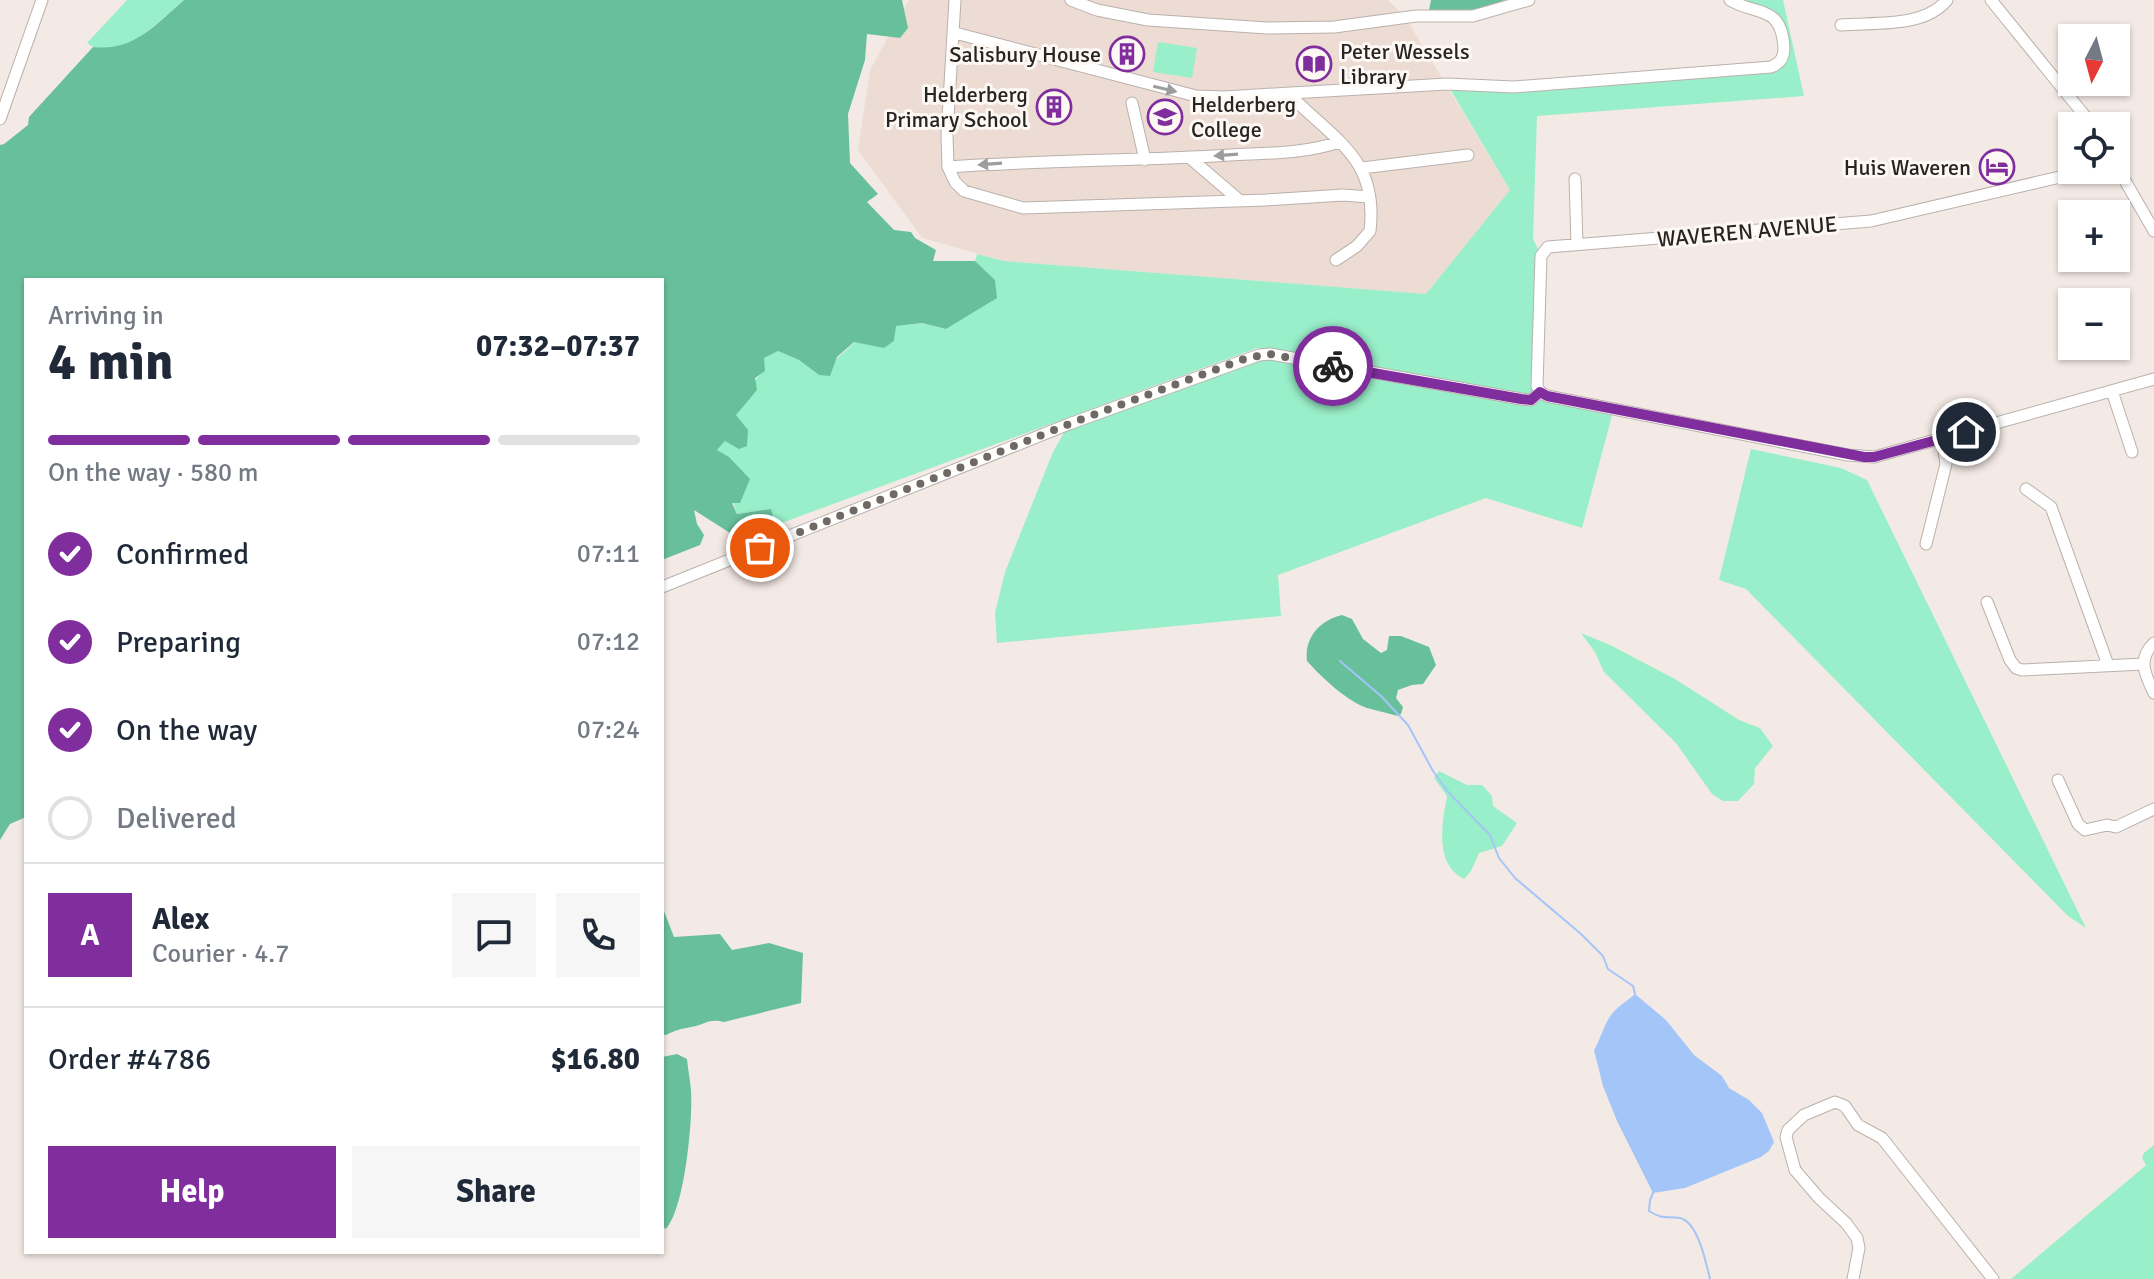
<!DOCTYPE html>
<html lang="en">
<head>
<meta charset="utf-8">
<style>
  :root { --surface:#fff; --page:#f6f6f7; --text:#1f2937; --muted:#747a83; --line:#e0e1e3; --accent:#802d9d }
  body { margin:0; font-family:Signika,sans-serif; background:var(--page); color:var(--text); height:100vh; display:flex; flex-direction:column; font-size:30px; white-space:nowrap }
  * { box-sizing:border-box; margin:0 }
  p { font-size:26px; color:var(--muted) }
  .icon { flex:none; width:44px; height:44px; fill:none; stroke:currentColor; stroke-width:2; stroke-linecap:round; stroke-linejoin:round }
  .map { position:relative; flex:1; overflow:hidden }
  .details { position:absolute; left:24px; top:278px; width:640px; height:976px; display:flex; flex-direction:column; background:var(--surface); border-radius:0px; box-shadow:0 2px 6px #0004 }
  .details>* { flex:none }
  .needle { width:52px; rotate:186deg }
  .buttons { position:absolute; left:2058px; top:24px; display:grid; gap:16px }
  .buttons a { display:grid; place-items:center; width:72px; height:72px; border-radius:0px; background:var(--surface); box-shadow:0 2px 6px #0004; font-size:40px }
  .pin { position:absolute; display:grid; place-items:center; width:68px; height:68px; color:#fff; margin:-34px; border:4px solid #fff; border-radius:50%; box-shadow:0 2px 8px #0007 }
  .courier { position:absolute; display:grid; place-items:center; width:80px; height:80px; margin:-40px; border:6px solid #802d9d; border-radius:50%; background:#fff; color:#222; box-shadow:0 2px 10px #0007 }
  .headline em { font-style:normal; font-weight:700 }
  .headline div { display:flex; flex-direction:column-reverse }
  .headline { display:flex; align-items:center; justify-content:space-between; height:136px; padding:0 24px }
  h1 { font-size:52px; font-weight:700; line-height:60px }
  .bar { display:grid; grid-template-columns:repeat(4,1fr); gap:12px 8px; align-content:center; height:96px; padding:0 24px }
  .bar i { height:10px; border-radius:6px; background:var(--line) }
  .bar .current { background:var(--accent) }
  .bar p { grid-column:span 4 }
  .line { display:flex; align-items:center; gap:20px; padding:0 24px; border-top:2px solid var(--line) }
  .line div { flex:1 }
  .round { display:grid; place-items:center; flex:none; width:84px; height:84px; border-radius:0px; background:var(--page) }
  ol { padding:0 24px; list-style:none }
  li { display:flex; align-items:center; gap:24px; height:88px }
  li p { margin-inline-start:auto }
  li .icon { padding:8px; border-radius:50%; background:var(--accent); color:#fff; stroke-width:4 }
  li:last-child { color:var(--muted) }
  li i { width:44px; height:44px; border:4px solid var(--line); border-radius:50% }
  .cta { display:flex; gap:16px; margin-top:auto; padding:16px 24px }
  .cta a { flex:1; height:92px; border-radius:0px; background:var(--accent); color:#fff; font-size:32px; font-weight:700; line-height:92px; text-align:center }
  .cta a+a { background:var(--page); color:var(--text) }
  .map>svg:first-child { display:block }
</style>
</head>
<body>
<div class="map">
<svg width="2154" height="1279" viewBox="0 0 2154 1279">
  <rect width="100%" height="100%" fill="#f4eae5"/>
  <!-- built -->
  <path fill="#eddcd3" d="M909,0h479l17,17 105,173 -84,104 -422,-33 -82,-23 -64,-88 12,-80z"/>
  <!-- green -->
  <path fill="#99efc9" d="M127,0h57c-22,18 -66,67 -97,43z
    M1730,0h53l21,96 -267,20 -4,123 6,12 -5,142 -5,5 -272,-50 -481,177 -6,-16 -33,5 -20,-64 8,-9 22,-11 -11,-15c11,-15 14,-33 28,-44v-13l14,-7 21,9 20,15 36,-33 29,5 10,-6 1,-15 27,-3 24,6 50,-31 -1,-18 -20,-19 2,-7 27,7 422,33 84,-104 -63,-106 67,3 265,-23 -1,-39z
    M1158,42l39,6 -5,30 -39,-6z
    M1259,355l262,44 19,-7 74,16 -32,120 -96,-30 -208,77 3,41 -284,27 -2,-30 10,-41 48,-120 16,-28z
    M1751,449l90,19 26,12 219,448 -18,-12 -322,-327 -27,-9z
    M1581,633l29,12 65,34 64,41 21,8 13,18 -18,22 -1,16 -16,17h-15l-11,-7 -36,-51 -72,-71 -9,-20z
    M1439,771l28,14h15l10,11 1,10 24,17 -15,23 -23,7 -8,18 -7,8c-30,-15 -22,-55 -17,-83l-13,-18z
    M2154,1145v134h-143l133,-112 2,-2 -4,-7 2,-5z"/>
  <!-- forest -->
  <path fill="#68c09b" d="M184,0h718l6,28 -8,10 -33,-4 -2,26 -17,54 2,49 28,31 -11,8 27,28 17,2 4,6 21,12 -3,11h42l20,19 2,18 -51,31 -24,-6 -26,3 -2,15 -10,7 -30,-6 -17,15 -7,19 -11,-1 -20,-15 -21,-9 -14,7 1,13 -10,7 2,12 -21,25 12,15 -1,16 -8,3 -14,-8 -8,9 12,7 21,22 -10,24h-8l5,11 34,-5 2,8 -43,16 -36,-23 3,14 7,11 -4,10 -38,15v-280h-636v537l-16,7 -10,16v-695l4,-1 24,-19 1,-8 64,-70c41,5 63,-23 91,-47z
    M1431,0h74c-26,11 -48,13 -76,10z
    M1342,615l10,4 11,20 18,14 6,-3 2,-14h12l28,11 7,18 -13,19 -11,1 -14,5 -2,8 7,9 -2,7 -3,2c-10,-3 -21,-5 -31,-8 -20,-7 -46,-31 -60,-47 -3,-23 13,-41 35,-46z
    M662,906l12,31 46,-3 12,16 37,-7 34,10 -2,50 -77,19c-17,-4 -18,3 -33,5 -11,2 -15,3 -25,8l-4,-1z
    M677,1054l10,5c1,10 3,21 4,31 2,29 -6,118 -25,139l-4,-3v-169z"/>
  <!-- water -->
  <path fill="#a4c5f8" d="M1635,994l31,26 28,35 28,21 7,12 20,12 13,13 12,29 -5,9 -8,6 -76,31 -32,5 -36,-72 -14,-35 -9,-36c6,-10 9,-22 15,-32 6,-10 17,-16 26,-24z"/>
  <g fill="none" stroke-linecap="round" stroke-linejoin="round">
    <!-- stream -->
    <path stroke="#a4c5f8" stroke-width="2" d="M1340,661l41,35 27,29 25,46 16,22 41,42 9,23 16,20 66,56 22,22 5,13 25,17 2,8
      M1653,1193l-3,7 -1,11c15,9 16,5 31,7 18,4 26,45 30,61"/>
    <!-- minor casing -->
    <g stroke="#bab1ac" stroke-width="13">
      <path id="minor" d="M955,0l-8,135 1,32 7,15 9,9 59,17 243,-8 77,-5 26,2
        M1071,0l26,10 51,10 119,8 67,-1 82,-11h57l56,-16
        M1991,0l102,126
        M1841,25c34,-3 83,3 106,-25
        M955,33l241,63 28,1 67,-4 6,9c44,42 81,61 73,129l-13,15 -21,14
        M1291,93l156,-9 67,3 257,-20c10,-4 13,-10 13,-20 -3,-43 -28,-31 -54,-47
        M1132,103l13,57
        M0,119l42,-119
        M1190,158l48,41
        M2116,165l38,66
        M948,167c94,-7 188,-6 282,-12 36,-2 74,-1 109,-13
        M1362,168l106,-13
        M1575,179l2,65
        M2112,391l20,61
        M1540,392l-3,-6 4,-130 7,-9 323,-26 219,-51
        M1540,392l7,4 301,59 26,2 280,-78
        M2026,489l25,18 57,158
        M1926,544l20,-80 -4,-26
        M662,587l407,-163 190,-69 11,-1 251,45 10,1 9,-8
        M1987,602l23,58 6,8 6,2 121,-6
        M2154,643c-17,16 -9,32 0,50
        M2058,780l20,44 7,6 22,-5 9,2 38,-18
        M1853,1279l6,-31 -2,-10 -11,-15 -27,-25 -24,-28 -9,-33 2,-7 16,-15 31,-13 10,4 13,19 24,13 111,141"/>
    </g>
    <!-- minor -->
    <use href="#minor" stroke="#fff" stroke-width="11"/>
  </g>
  <!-- one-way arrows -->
  <defs><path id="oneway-solid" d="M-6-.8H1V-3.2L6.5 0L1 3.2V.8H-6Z" transform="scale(2)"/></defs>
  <g fill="#9e9c9c">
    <use href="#oneway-solid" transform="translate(1165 89) rotate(13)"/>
    <use href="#oneway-solid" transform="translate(1226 155) rotate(176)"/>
    <use href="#oneway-solid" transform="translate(990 164) rotate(176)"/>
  </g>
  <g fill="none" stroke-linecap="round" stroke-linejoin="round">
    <!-- done -->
    <path stroke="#6f6966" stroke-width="8" stroke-dasharray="0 14.4" d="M760,548l309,-124 178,-66 23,-4 63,12"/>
    <!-- route -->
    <path stroke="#802d9d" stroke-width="10" d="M1333,366l188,33 10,1 9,-8 7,4 317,61h10l92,-25"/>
  </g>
  <!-- icons -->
  <defs>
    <g id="building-ring" transform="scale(1.8)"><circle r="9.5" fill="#fef8f5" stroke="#802d9d" stroke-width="1.5"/><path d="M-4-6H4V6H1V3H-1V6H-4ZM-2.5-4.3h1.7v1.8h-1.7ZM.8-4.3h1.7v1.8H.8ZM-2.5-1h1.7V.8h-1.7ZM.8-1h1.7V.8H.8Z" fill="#802d9d"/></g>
    <g id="library-ring" transform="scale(1.8)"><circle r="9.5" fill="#fef8f5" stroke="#802d9d" stroke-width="1.5"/><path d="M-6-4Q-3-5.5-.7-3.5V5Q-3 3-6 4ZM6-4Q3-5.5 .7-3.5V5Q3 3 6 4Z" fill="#802d9d"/></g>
    <g id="university-ring" transform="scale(1.8)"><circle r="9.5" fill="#fef8f5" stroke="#802d9d" stroke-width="1.5"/><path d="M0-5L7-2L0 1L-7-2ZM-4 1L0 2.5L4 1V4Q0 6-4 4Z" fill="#802d9d"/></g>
    <g id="hotel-ring" transform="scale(1.8)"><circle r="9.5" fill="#fef8f5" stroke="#802d9d" stroke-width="1.5"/><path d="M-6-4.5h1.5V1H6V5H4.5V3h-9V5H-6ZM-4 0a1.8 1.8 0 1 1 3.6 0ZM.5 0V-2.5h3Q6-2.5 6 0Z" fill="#802d9d"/></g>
  </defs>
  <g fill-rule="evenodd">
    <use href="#building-ring" x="1127" y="54"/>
    <use href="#library-ring" x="1314" y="64"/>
    <use href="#building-ring" x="1054" y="107"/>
    <use href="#university-ring" x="1165" y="117"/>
    <use href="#hotel-ring" x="1997" y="167"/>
  </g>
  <g text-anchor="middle" stroke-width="6" stroke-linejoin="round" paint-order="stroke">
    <!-- poi labels -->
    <g font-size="22" fill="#272422" stroke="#fef8f5" text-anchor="end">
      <text x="1340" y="59" text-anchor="start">Peter Wessels<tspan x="1340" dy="25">Library</tspan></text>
      <text x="1101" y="62">Salisbury House</text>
      <text x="1028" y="102">Helderberg<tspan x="1028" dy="25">Primary School</tspan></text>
      <text x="1191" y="112" text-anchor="start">Helderberg<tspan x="1191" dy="25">College</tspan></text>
      <text x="1971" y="175">Huis Waveren</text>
    </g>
    <!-- street labels -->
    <g font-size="22" fill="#272422" stroke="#fef8f5">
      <text transform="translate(1747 231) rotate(-5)" y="8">WAVEREN AVENUE</text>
    </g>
  </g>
</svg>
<div class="buttons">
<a><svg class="needle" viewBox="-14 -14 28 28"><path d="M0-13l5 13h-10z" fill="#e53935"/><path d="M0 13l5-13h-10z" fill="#747a83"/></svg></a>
<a><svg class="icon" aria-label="locate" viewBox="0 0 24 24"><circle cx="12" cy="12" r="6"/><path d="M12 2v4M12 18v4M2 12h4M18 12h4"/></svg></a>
<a>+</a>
<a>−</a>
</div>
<div class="pin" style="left:760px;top:548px;background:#ea580c"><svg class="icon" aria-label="bag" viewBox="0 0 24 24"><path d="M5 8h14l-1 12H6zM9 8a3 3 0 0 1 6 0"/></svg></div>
<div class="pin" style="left:1966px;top:432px;background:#1f2937"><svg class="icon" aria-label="home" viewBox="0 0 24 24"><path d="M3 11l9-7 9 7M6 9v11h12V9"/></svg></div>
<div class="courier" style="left:1333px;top:366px"><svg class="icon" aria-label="bike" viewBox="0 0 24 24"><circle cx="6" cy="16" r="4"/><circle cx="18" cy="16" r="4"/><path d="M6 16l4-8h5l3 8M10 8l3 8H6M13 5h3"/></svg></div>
<section class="details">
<div class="headline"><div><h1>4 min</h1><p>Arriving in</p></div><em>07:32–07:37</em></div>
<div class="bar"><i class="current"></i><i class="current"></i><i class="current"></i><i></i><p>On the way · 580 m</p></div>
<ol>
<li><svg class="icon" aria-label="check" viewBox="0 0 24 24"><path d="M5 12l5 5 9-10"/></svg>Confirmed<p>07:11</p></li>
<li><svg class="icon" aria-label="check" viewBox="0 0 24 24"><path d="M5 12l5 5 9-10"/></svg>Preparing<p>07:12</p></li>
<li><svg class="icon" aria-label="check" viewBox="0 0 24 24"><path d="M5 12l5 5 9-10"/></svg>On the way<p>07:24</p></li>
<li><i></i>Delivered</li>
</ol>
<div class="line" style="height:144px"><b class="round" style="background:var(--accent);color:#fff">A</b><div><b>Alex</b><p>Courier · 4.7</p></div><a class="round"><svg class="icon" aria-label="chat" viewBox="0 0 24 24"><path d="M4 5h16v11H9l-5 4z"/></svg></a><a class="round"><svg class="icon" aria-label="phone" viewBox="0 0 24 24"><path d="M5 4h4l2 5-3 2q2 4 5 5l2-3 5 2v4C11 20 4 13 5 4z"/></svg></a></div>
<div class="line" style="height:104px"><div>Order #4786</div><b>$16.80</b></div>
<div class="cta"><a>Help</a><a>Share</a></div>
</section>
</div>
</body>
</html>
